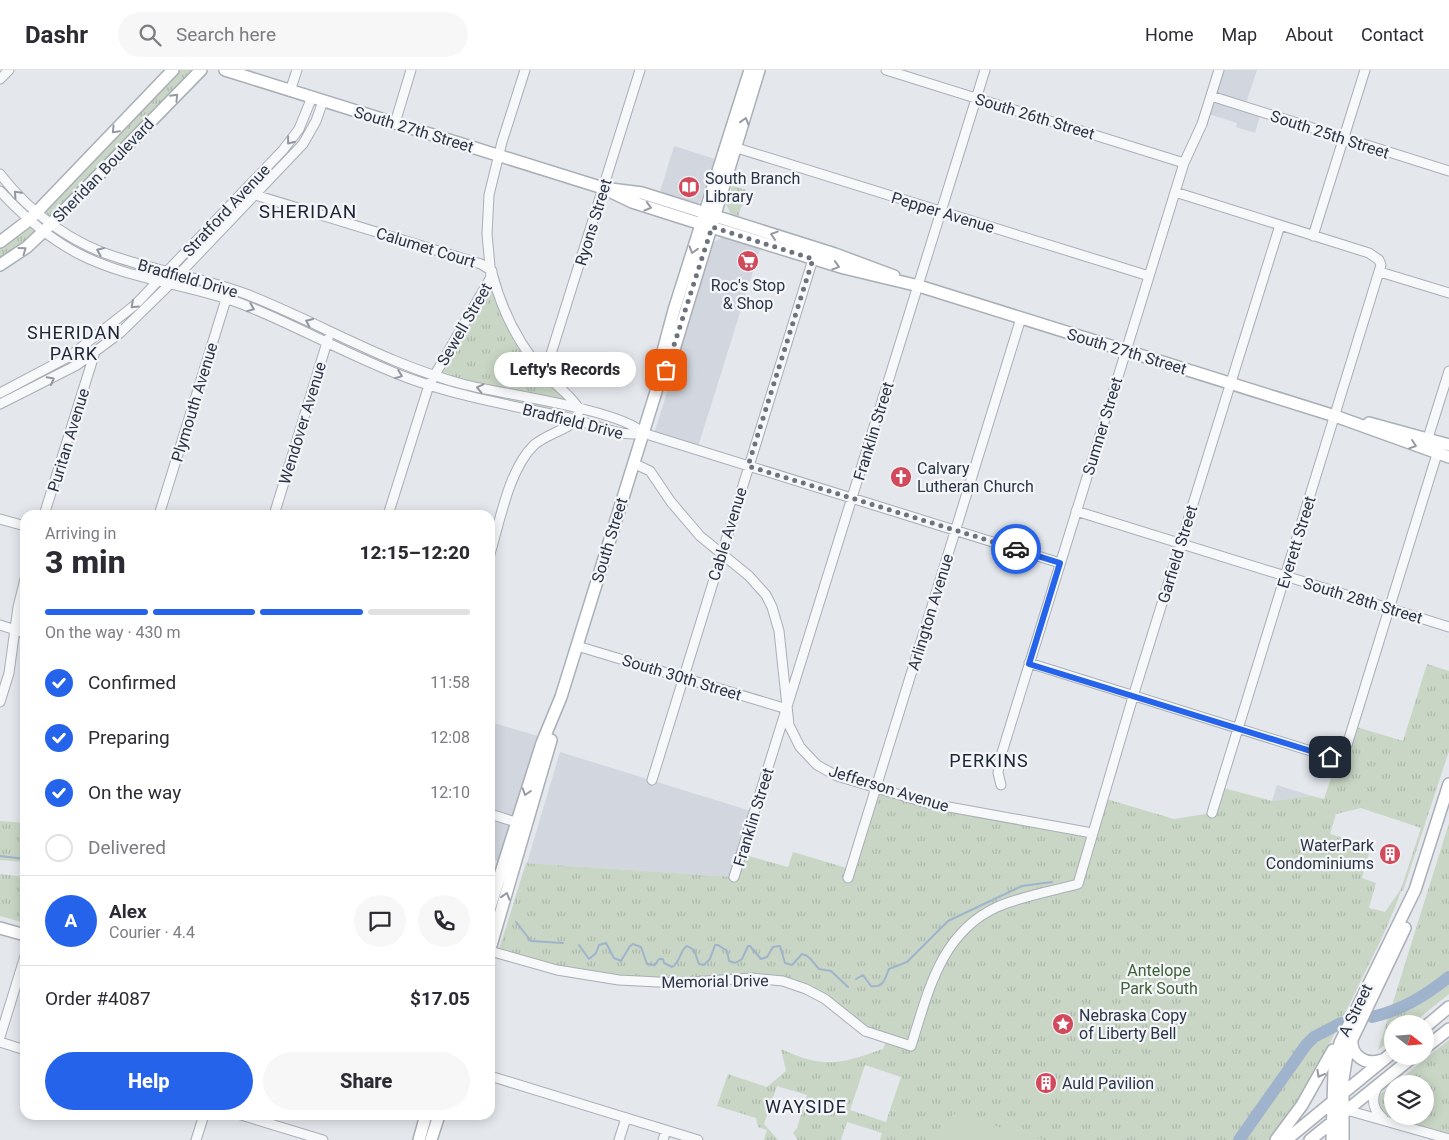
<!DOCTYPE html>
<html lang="en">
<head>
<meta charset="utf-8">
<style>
  :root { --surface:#fff; --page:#f7f7f7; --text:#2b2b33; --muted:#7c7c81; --line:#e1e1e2; --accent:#2563eb }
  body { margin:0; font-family:Roboto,sans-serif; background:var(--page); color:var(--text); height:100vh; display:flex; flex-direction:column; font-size:19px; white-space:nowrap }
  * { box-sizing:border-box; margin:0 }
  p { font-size:16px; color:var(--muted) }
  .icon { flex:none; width:28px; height:28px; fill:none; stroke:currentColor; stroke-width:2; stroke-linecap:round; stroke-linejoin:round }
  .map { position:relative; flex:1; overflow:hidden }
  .drawer { position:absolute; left:20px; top:440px; width:475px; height:610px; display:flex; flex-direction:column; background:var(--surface); border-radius:15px; box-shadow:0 2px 12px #0003 }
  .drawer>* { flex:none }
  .needle { width:32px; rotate:107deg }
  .fabs { position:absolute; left:1384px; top:945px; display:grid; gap:10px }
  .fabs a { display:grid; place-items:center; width:50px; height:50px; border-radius:50%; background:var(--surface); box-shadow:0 2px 12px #0003; font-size:25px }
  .pin { position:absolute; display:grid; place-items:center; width:42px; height:42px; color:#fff; margin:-21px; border-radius:10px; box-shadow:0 2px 8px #0006 }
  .courier { position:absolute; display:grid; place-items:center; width:50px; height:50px; margin:-25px; border:4px solid #2563eb; border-radius:50%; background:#fff; color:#222; box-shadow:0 1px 6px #0007 }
  .bubble { position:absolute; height:35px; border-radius:18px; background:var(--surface); box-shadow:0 2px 12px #0003; font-size:16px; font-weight:800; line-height:35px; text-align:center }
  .overview em { font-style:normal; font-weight:800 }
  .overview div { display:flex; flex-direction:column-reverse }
  .overview { display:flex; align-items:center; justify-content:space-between; height:85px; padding:0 25px }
  h1 { font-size:32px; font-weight:800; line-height:38px }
  .bar { display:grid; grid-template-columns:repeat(4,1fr); gap:8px 5px; align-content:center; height:60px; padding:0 25px }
  .bar i { height:6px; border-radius:4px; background:var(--line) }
  .bar .active { background:var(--accent) }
  .bar p { grid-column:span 4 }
  .line { display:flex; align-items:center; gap:12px; padding:0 25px; border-top:1px solid var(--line) }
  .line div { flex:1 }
  .round { display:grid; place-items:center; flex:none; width:52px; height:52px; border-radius:26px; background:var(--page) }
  ol { padding:0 25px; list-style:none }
  li { display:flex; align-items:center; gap:15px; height:55px }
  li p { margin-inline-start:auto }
  li .icon { padding:5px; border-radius:50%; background:var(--accent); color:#fff; stroke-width:4 }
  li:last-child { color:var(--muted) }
  li i { width:28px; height:28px; border:2px solid var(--line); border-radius:50% }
  .primary-button { display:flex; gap:10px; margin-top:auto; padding:10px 25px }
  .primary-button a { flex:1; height:58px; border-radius:30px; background:var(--accent); color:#fff; font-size:20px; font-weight:800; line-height:58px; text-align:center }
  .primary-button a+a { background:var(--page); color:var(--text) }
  header { display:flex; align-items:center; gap:30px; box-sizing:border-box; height:70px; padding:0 25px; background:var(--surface); border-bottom:1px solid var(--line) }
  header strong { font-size:24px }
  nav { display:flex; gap:28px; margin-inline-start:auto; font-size:18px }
  .search { width:350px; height:45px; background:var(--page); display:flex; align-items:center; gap:12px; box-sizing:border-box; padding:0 18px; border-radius:28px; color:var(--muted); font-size:19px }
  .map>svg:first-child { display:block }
</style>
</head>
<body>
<header>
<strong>Dashr</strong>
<div class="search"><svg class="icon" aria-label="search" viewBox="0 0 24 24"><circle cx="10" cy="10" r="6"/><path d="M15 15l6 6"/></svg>Search here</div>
<nav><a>Home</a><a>Map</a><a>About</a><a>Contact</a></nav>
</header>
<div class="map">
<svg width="1449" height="1070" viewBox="0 0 1449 1070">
  <defs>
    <pattern id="grass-tufts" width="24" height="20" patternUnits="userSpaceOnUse" patternTransform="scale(1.25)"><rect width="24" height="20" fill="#c9d6c5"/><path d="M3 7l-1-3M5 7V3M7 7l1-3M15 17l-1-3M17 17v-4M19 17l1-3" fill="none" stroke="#adb8ab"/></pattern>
  </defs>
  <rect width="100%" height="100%" fill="#e4e7ec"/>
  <!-- built -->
  <path fill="#d2d6de" d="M1219,0h38l-12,36 16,6 -6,21 -19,-6 1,-4 -32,-10z
    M674,76l41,13 -15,43 -4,2 -36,-12z
    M723,167l37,12 -63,201 -44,-13 61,-195z
    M490,652l48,14 -40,125 -8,-1z
    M560,682l194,60 -20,65 -207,-14z
    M1277,715l35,11 -40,5z"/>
  <!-- grass -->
  <path fill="url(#grass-tufts)" fill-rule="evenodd" d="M173,0h28l-150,154 -51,41v-23z
    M732,116l15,4 -9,27 -7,-3 -5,-10z
    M489,212l32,61 58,66 -145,-33z
    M1427,594l22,7v80l-46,140h-2c-13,38 -32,72 -49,108 -25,50 -48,97 -83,141h-389l2,-7 -35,-11 -6,18h-43l-5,-7 4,-5 10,-33 -30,-9 -13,38 14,16h-14l3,-10 -9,-3 -2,-9 -39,-12 11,-32 39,13 19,-16 -5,-22c43,20 59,15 102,0l4,-10 -14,-5 -30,-22 -60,-31 -164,-1 -121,-27 28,-90 208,14 8,-23 46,13 5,-15 57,17 26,-81 216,45 11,-35 71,21 38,-6 8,-26 52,14 40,-5 12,3 14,-42 15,-31 50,15zM1361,738l60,20 -20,61 -16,23 -16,-4 7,-25 -14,-5 9,-32 -41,-12 6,-20zM865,995l36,12 -15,45 -36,-12z
    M0,751l25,2v39l-25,-2z
    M1449,753v171l-37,30h-20v15l-14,11z
    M0,804l25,3v46l-25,-7z
    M1449,970v99l-66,-20 -10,-19 19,-15v31h33v-32h-31z"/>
  <!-- garden -->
  <path fill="#c9d6c5" d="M439,310l118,27v4l-84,-17 -35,-11z
    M953,1044l91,26h-100z"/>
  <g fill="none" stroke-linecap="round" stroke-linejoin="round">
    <!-- stream -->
    <path stroke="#9fb4cc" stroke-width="2" d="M0,786l25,3
      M516,852l15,19 32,2
      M579,875l10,14 7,-6 3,-8 7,-2 8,15 7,3 9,-15 3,-2 8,3 6,17 8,1 4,-6h4l1,4 8,4c9,-5 7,-16 15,-21l7,4 5,14 5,1 6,-6 5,-14h3l9,6 2,10 6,2 7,-4 6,-13h2l11,13 6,-2 6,-10 7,-1 5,17 7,2 10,-11c9,2 11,9 17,15l12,2 17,16
      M856,909l7,-4 8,11c13,2 14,-8 18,-17l18,-7 41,-41 74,-35 30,-4"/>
    <!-- river -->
    <path stroke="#9fb4cc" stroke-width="12" d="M1372,947c30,-7 53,-21 77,-40
      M1239,1070l67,-95 8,-8 27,-14"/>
    <!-- street casing -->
    <g stroke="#a9aeb7" stroke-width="11">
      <path id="street" d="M886,0l298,93
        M0,9l9,-9
        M290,21l7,-21
        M1211,26l238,75
        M395,53l16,-53
        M737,78l412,128
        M0,104c30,39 72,70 119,84 42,14 85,20 127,36 74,29 142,71 220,91 37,9 155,25 177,48
        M0,121c23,25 48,47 79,63 51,26 110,30 163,50 56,22 109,53 166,74 52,19 107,28 161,40 23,5 51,20 74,15l417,130
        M1175,122l194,61 10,7 2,5 -169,548
        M252,124l229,70 11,7
        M1313,166l52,-166
        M1380,202l69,21
        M545,303l95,-303
        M0,323l70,-37 65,-51 148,-155 16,-21 13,-32
        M0,334l77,-39 43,-32 47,-46 136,-143 13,-23 7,-20
        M1428,368l21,-67
        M633,393l17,8 21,31 29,34 49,40 17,19 6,12 7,24 10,94 11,22 17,18 20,11 90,27 165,30
        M1076,441l373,116
        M44,445l51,-163
        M159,445l69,-222
        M274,445l54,-176
        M388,445l41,-130 62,-108 -4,-43 2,-39 13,-53 23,-72
        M0,449l25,7
        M490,484c10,-33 19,-85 44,-109 13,-11 30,-14 43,-25l2,-11c-9,-15 -24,-24 -35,-36 -26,-29 -42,-62 -52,-100
        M0,555l25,8
        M577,576l210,63
        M1029,593l301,94h10l7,-12 90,-291
        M0,632l9,-29 9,-66 7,-28
        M652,710l161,-521
        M1001,715l-3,-12 2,-14 184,-596 18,-39 17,-54
        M490,744l32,10
        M734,807l251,-807
        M848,808l173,-560
        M490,881l67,19 62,10 59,3 73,-5 32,3 23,8 19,10 40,32 46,15c17,-53 29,-113 86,-139 25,-11 55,-16 81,-23l57,-194 145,-465
        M0,967l25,-81
        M0,972l25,8
        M490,1006l208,64
        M1378,1016c-7,12 -6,23 5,32
        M1343,1039l106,30
        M241,1045l82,25
        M196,1070l8,-25
        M619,1070l7,-22
        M663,1070l3,-10"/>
    </g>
    <!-- secondary casing -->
    <g stroke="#a9aeb7" stroke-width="14">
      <path id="secondary" d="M225,0l378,118 39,5 193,61 59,22
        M603,118l29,14 63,20 149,46 75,18 416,130 114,41
        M0,172l29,-22 144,-150
        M0,195l27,-18 16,-15 158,-162
        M660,311l10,-18 6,-20 83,-273
        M1369,353l80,22
        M490,837l52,-164 19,-46 98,-315 3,-27 12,-45 76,-240
        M0,858l25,7
        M490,879l61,-209
        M1425,957l24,-20
        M1352,968c-2,18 14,28 30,22
        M1425,978l24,-19
        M419,1070l7,-25
        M431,1070l8,-25
        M1276,1070l26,-35 31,-55
        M1286,1070l106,-87
        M1310,1070l104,-84
        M1332,1070l2,-69 6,-28 75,-153 34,-106
        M1343,1070v-61l5,-31 57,-120"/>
    </g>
    <!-- street -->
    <use href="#street" stroke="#f7f8fa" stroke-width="9"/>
    <!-- secondary -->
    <use href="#secondary" stroke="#fff" stroke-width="11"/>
  </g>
  <!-- one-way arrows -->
  <defs><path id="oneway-chevron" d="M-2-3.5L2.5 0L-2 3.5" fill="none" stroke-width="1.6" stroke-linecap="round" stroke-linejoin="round" transform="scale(1.25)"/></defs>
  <g stroke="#959aa2">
    <use href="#oneway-chevron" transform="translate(175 27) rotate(-46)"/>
    <use href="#oneway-chevron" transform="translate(745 51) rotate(-73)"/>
    <use href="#oneway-chevron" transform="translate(115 60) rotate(134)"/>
    <use href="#oneway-chevron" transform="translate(648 137) rotate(17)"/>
    <use href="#oneway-chevron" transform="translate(774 165) rotate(-162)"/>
    <use href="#oneway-chevron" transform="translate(23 180) rotate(-36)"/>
    <use href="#oneway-chevron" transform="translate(693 180) rotate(107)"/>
    <use href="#oneway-chevron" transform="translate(836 196) rotate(17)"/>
    <use href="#oneway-chevron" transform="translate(1413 375) rotate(19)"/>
    <use href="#oneway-chevron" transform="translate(526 722) rotate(108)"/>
    <use href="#oneway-chevron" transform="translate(506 826) rotate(-73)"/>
    <use href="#oneway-chevron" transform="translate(1320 1004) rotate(119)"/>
  </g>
  <g stroke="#9196a0">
    <use href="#oneway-chevron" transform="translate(290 71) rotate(128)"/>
    <use href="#oneway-chevron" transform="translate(17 124) rotate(-133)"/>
    <use href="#oneway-chevron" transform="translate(100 181) rotate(-157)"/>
    <use href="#oneway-chevron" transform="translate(134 235) rotate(137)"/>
    <use href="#oneway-chevron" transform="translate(251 238) rotate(22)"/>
    <use href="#oneway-chevron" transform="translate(309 252) rotate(-156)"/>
    <use href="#oneway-chevron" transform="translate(399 305) rotate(21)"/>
    <use href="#oneway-chevron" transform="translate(51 310) rotate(-28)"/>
    <use href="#oneway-chevron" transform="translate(480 318) rotate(-167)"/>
  </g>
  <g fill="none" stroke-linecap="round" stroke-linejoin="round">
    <!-- done -->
    <path stroke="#6c737f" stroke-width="5" stroke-dasharray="0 9" d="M666,300l46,-143 101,32 -65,207 268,83"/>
    <!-- route -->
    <path stroke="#2563eb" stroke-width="6" d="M1016,479l44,14 -31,101 301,93"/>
  </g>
  <!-- icons -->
  <defs>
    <g id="library-disc" transform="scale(1.125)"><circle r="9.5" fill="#d1495b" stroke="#f4f6f9"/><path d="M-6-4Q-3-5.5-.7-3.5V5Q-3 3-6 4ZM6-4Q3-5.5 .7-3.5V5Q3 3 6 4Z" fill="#fff"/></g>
    <g id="supermarket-disc" transform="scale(1.125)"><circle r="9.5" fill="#d1495b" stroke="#f4f6f9"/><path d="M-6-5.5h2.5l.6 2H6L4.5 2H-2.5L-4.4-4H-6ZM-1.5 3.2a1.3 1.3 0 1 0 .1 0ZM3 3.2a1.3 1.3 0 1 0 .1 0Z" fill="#fff"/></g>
    <g id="church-disc" transform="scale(1.125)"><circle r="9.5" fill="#d1495b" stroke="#f4f6f9"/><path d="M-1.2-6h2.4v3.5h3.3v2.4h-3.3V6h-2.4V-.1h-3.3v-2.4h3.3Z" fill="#fff"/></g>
    <g id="building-disc" transform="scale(1.125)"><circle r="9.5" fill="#d1495b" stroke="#f4f6f9"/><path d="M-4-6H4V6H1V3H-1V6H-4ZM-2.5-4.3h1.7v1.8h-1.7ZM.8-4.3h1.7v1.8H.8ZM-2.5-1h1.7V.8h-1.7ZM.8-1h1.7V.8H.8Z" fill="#fff"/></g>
    <g id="sight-disc" transform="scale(1.125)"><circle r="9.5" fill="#d1495b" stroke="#f4f6f9"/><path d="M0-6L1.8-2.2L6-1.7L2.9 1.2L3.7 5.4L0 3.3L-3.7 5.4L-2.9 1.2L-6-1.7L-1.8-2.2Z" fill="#fff"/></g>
  </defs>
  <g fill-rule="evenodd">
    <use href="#library-disc" x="689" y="117"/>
    <use href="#supermarket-disc" x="748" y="191"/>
    <use href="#church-disc" x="901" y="407"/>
    <use href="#building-disc" x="1390" y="784"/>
    <use href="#sight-disc" x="1063" y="954"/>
    <use href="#building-disc" x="1046" y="1013"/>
  </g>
  <g text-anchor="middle" stroke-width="4.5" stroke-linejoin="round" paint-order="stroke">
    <!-- street labels -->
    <g font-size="16" fill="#2b3445" stroke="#f4f6f9">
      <text transform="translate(1035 46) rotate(17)" y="6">South 26th Street</text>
      <text transform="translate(414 59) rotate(17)" y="6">South 27th Street</text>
      <text transform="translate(1330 64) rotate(18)" y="6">South 25th Street</text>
      <text transform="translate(103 100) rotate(-46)" y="6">Sheridan Boulevard</text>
      <text transform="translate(226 140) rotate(-47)" y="6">Stratford Avenue</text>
      <text transform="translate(943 142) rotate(17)" y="6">Pepper Avenue</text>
      <text transform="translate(593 152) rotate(-73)" y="6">Ryons Street</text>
      <text transform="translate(426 177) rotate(17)" y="6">Calumet Court</text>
      <text transform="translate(188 208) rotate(16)" y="6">Bradfield Drive</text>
      <text transform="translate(464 254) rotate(-60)" y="6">Sewell Street</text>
      <text transform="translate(1127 281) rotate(17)" y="6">South 27th Street</text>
      <text transform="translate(194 332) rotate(-73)" y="6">Plymouth Avenue</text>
      <text transform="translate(573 351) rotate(14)" y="6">Bradfield Drive</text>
      <text transform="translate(302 353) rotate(-73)" y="6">Wendover Avenue</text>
      <text transform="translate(1102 356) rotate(-73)" y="6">Sumner Street</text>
      <text transform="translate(873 361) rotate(-73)" y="6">Franklin Street</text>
      <text transform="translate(68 370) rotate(-73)" y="6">Puritan Avenue</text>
      <text transform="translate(727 464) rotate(-73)" y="6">Cable Avenue</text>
      <text transform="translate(609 470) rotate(-73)" y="6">South Street</text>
      <text transform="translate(1296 472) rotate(-73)" y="6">Everett Street</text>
      <text transform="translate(1177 484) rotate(-73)" y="6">Garfield Street</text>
      <text transform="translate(1363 530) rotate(17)" y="6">South 28th Street</text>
      <text transform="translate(930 542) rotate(-73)" y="6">Arlington Avenue</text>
      <text transform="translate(682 607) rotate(17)" y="6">South 30th Street</text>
      <text transform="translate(889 718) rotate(17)" y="6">Jefferson Avenue</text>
      <text transform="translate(753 747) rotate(-73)" y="6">Franklin Street</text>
      <text transform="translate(715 911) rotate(-1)" y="6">Memorial Drive</text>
      <text transform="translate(1355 940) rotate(-64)" y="6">A Street</text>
    </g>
    <!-- poi labels -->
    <g font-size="16" fill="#2b3445" stroke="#f4f6f9" text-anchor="start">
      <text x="705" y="114">South Branch<tspan x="705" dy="18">Library</tspan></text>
      <text x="748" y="221" text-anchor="middle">Roc's Stop<tspan x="748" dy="18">&amp; Shop</tspan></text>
      <text x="917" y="404">Calvary<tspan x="917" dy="18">Lutheran Church</tspan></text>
      <text x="1374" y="781" text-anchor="end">WaterPark<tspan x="1374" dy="18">Condominiums</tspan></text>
      <text x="1079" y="951">Nebraska Copy<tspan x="1079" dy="18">of Liberty Bell</tspan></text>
      <text x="1062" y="1019">Auld Pavilion</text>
    </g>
    <!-- park labels -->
    <g font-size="16" fill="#3f6138" stroke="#f4f6f9">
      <text x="1159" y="906">Antelope<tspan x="1159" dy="18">Park South</tspan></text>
    </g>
    <!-- neighbourhood labels -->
    <g font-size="18" letter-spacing="1" fill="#1d2536" stroke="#f4f6f9">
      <text x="74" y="269">SHERIDAN<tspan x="74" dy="21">PARK</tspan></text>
      <text x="989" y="697">PERKINS</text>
      <text x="806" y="1043">WAYSIDE</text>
    </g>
    <!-- quarter labels -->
    <g font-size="19" letter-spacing="1" fill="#1d2536" stroke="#f4f6f9">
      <text x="308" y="148">SHERIDAN</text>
    </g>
  </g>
</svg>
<div class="fabs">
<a><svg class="needle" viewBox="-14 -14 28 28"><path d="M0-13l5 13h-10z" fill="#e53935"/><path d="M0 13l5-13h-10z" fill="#7c7c81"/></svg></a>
<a><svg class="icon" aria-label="layers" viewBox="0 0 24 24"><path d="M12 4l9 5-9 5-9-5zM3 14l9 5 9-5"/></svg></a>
</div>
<div class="pin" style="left:666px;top:300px;background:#ea580c"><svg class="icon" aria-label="bag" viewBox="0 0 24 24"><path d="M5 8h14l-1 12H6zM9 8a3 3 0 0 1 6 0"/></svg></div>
<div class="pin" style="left:1330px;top:687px;background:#1f2937"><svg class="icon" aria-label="home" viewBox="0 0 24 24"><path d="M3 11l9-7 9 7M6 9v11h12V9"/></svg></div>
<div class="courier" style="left:1016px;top:479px"><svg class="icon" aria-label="car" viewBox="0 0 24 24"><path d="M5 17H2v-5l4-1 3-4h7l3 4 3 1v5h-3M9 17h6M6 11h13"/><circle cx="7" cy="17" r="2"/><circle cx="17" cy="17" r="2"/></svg></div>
<div class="bubble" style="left:494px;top:282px;width:142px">Lefty's Records</div>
<section class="drawer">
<div class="overview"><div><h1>3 min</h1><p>Arriving in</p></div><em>12:15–12:20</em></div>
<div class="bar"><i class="active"></i><i class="active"></i><i class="active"></i><i></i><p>On the way · 430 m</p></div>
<ol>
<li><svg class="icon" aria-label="check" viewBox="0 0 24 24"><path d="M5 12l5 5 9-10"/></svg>Confirmed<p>11:58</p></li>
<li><svg class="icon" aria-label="check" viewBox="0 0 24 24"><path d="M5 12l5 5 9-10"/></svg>Preparing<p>12:08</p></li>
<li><svg class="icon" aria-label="check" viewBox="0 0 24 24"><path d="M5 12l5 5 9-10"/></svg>On the way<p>12:10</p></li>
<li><i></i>Delivered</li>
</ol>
<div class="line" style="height:90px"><b class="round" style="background:var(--accent);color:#fff">A</b><div><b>Alex</b><p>Courier · 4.4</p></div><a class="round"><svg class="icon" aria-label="chat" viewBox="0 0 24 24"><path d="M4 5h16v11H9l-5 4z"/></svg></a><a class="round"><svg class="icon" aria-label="phone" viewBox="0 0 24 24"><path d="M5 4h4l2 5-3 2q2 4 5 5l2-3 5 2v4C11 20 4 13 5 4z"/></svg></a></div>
<div class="line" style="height:65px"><div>Order #4087</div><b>$17.05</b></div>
<div class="primary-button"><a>Help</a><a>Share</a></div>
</section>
</div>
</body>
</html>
